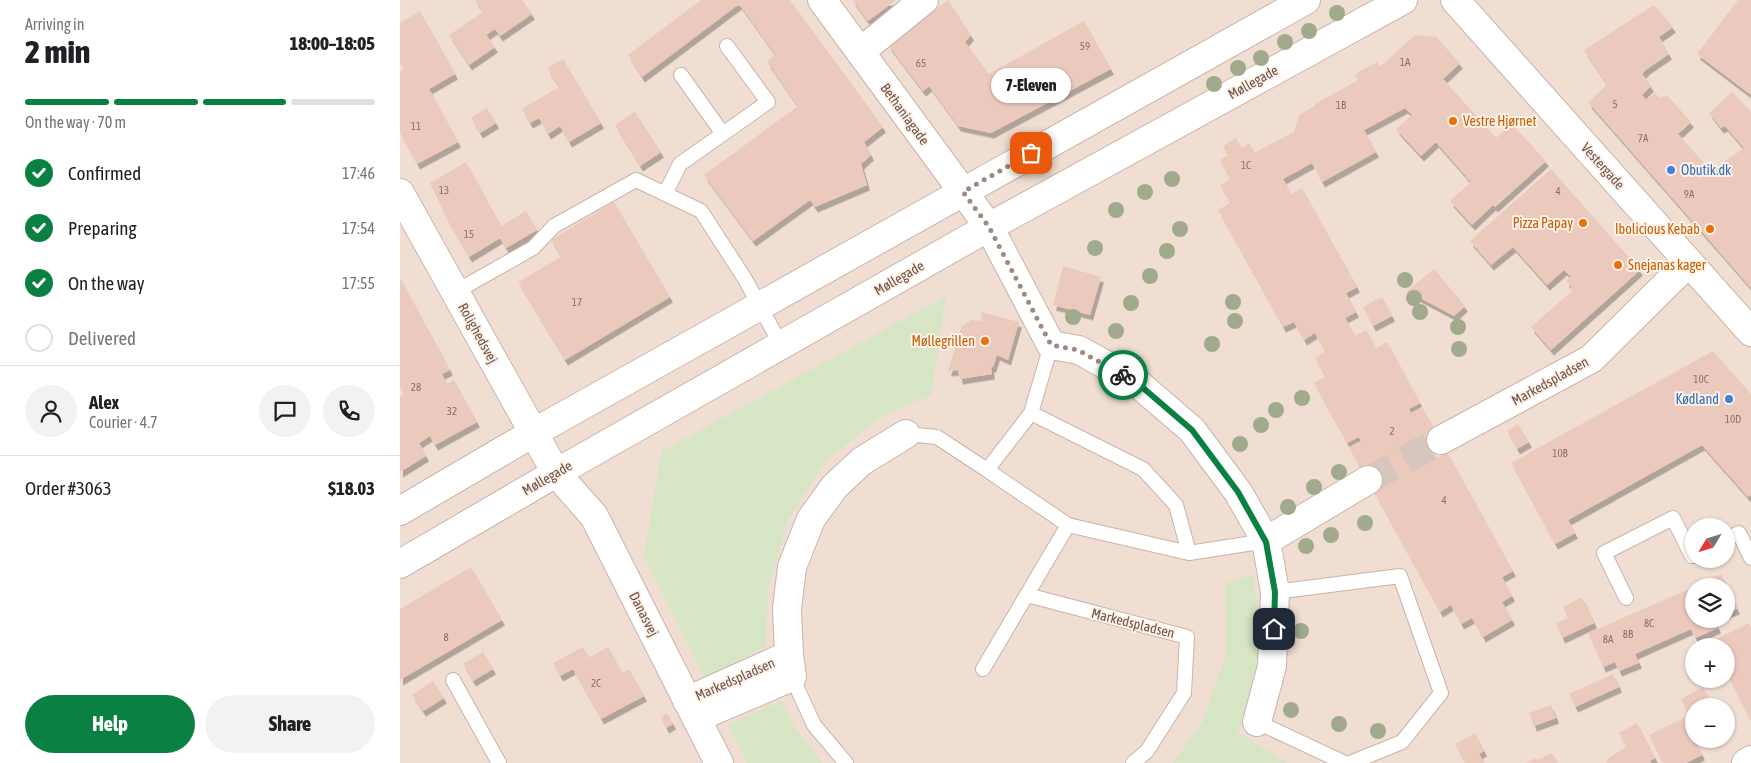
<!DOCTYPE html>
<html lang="en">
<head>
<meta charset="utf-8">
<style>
  :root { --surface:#fff; --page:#f2f2f2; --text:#202124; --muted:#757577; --line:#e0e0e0; --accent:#0b8043 }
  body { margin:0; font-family:"Asap Condensed",sans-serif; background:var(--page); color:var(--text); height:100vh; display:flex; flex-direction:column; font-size:19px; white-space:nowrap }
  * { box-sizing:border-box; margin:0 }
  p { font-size:16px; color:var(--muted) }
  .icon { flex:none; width:28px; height:28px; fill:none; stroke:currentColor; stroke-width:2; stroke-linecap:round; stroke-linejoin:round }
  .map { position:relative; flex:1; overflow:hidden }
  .panel { display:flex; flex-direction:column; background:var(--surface); width:400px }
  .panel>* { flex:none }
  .needle { width:32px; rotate:232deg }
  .tools { position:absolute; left:1285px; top:518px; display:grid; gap:10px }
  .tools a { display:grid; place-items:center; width:50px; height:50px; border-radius:50%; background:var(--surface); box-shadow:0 1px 4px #0004; font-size:25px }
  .pin { position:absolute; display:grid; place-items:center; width:42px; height:42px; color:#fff; margin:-21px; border-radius:10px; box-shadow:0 2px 8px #0006 }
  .courier { position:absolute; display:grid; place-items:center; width:50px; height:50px; margin:-25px; border:4px solid #0b8043; border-radius:50%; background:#fff; color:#222; box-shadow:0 1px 6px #0007 }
  .bubble { position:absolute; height:35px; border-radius:18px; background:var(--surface); box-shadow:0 1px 4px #0004; font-size:16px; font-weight:800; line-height:35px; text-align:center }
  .overview em { font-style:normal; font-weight:800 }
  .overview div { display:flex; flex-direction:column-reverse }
  .overview { display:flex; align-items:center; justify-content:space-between; height:85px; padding:0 25px }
  h1 { font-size:32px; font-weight:800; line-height:38px }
  .bar { display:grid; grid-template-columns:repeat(4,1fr); gap:8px 5px; align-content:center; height:60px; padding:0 25px }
  .bar i { height:6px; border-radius:4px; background:var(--line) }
  .bar .on { background:var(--accent) }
  .bar p { grid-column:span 4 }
  .line { display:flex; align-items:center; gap:12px; padding:0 25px; border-top:1px solid var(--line) }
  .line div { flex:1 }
  .round { display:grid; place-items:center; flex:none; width:52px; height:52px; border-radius:26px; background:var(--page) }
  ol { padding:0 25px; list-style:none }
  li { display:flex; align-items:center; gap:15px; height:55px }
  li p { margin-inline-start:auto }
  li .icon { padding:5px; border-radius:50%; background:var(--accent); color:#fff; stroke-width:4 }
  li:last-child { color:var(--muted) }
  li i { width:28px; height:28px; border:2px solid var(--line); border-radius:50% }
  .primary-button { display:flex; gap:10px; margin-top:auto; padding:10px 25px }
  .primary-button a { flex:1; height:58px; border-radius:30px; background:var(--accent); color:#fff; font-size:20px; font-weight:800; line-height:58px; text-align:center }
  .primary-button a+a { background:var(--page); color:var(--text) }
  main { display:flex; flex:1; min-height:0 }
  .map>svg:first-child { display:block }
</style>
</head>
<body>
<main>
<section class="panel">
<div class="overview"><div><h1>2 min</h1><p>Arriving in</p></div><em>18:00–18:05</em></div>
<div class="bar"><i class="on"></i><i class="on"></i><i class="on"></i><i></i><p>On the way · 70 m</p></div>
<ol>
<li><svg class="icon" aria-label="check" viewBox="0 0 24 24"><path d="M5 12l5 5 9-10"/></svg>Confirmed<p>17:46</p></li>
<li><svg class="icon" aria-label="check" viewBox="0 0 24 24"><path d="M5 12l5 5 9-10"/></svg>Preparing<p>17:54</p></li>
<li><svg class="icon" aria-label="check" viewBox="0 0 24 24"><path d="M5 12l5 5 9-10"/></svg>On the way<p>17:55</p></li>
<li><i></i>Delivered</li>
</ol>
<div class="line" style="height:90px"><a class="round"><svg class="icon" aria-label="person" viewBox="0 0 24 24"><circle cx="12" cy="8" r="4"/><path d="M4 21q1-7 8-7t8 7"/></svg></a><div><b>Alex</b><p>Courier · 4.7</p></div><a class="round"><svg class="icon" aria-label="chat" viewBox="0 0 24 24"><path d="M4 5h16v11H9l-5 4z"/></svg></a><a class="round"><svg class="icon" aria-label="phone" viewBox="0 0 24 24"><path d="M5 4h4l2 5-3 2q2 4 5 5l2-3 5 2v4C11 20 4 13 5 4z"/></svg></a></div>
<div class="line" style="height:65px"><div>Order #3063</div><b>$18.03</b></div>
<div class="primary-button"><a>Help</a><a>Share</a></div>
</section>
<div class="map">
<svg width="1351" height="763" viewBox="0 0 1351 763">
  <defs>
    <filter id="shadow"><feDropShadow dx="3" dy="5.5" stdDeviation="0" flood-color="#0004"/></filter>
  </defs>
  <rect width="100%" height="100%" fill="#faede3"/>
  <!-- residential -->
  <path fill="#f0ded2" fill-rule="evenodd" d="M0,0h1351v763h-1351zM1294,526h32v33h-32zM1294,586h32v33h-32zM1294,646h32v33h-32zM1294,706h32v33h-32z"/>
  <!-- green -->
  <path fill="#d6e5c3" d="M546,296l-15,99 -50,22 -56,45 -38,59 -19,69 -2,56 -62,31 -60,-120 18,-106z
    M853,575l9,66 -24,92 49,30h-114l30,-42 23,-67 -1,-71z
    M382,701l13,27 27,35h-75l-19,-38z"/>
  <!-- building -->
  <path fill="#ecc9bd" filter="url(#shadow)" d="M75,0h47l10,14 -32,22 -5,-7 -9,6 9,12 -26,18 -20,-30 34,-23z
    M301,0h89l93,127 -19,15 7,13 -10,9 6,21 -52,22 -5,-7 -57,41 -49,-66 94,-69 -31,-44 8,-8 -36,-50 -97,73 -14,-22z
    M452,0h44l-28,21z
    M548,0l23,35 -6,7 24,32 95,-53 27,48 -120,64 -33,-7 -29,-40 -6,5 -35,-46z
    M1338,0h13v95l-54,-41z
    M1254,5l19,22 -14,10 10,17 -22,15 -5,5 9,12 -9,9 4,5 9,-7 5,5 7,-3 24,27 -13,12 33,37 33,-23 -19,-22 -4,2 -12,-15 23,-21 19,20v176l-163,-186 19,-17 -23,-35z
    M20,11l35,63 -26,15 29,53 -41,22 -17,-31v-61l4,-2 -4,-7v-40z
    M1015,35l21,2 24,26 -17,16 53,59 16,-14 34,37 -51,46 -2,-2 -21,20 -22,-24 21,-19 -35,-40 -15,14 -25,-27 16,-14 -7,-7 -41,22 12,22 -54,30 -10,-19 -29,16 8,15 11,-6 55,99 -11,6 10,19 -11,6 10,18 11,-6 10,18 11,-6 33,61 -11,6 2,4 11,-6 20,35 -11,6 6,10 10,-6 66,119 -11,6 10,19 -10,6 10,18 -29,17 -11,-19 -11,6 -10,-19 -11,7 -66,-120 11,-6 -5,-9 -11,6 -20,-36 12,-6 -2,-4 -12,6 -33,-60 11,-6 -10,-19 10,-6 -10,-19 -11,7 -10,-18 -11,5 -65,-117 12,-7 -10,-18 10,-6 -10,-19 8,-5 -5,-9 13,-8 6,10 7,-5 5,10 40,-21 5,-17 16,-9v-2l43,-24 -3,-6 22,-12 3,5z
    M163,59l38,64 -32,19 -9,-16 -12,8 -9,-16 -9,5 -8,-14 37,-22 -12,-19z
    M87,108l9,15 -16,10 -9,-15z
    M235,112l26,40 -21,14 -25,-41z
    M66,162l35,64 25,-15 11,19 -31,18 -6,-10 -31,19 -21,-36 -18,-38z
    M1151,169l89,101 -89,80 -20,-23 41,-36 -2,-2 2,-2 -6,-6 5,-4 -7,-7 -17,15 -34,-38 -22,18 -21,-24z
    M214,202l56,95 -105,63 -47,-78 43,-25 -10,-17z
    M663,266l38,11 -11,38 -37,-10z
    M1034,269l31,37 -11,10 -47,-25z
    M0,278l50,92 -8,4 5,10 7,-4 23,42 -42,23 -5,-9 -11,7 7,13 -26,16v-76l4,-2 -4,-7z
    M982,297l10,19 -19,10 -10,-19z
    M582,312l37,10 -11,38 -11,-5 -4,12h-2l1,7 -32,5 -2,-9 -10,1 13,-44 10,-7 10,1z
    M1313,351l38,43v101l-3,2 -46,-52 -134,75 7,13 -20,11 -44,-81z
    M1118,424l11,18 -12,7 -10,-18z
    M71,567l31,53 -102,60v-71z
    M1321,574l16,35 -11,4v-27h-31z
    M1294,587v32h20l4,9 -23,10 -4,-9 -56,25 4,9 -20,8 -4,-9 -12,5 -15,-34z
    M1182,597l12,26 -32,15 -6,-15 12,-5 -5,-11z
    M1349,623l2,5v93l-25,-49v-26h-13l-2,-4z
    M183,647l5,11 20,-11 14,26 7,-4 15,27 -43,23 -28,-50 -13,7 -7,-13z
    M83,652l10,17 -20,12 -10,-17z
    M1213,674l6,13 -44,20 -6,-13z
    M33,681l11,17 -21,13 -11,-16z
    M1303,687l8,16 -3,2v1h-14v19l-13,-26z
    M1151,705l5,13 -22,8 -5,-13z
    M267,713l6,11 -7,4 -5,-11z
    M1284,718l18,37 -16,8h-23l-14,-28z
    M1237,723l18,35 -5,3 1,2h-44l-1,-3 20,-13 -7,-14z
    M1075,733l9,18 -5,3 5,9h-19l-10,-19z
    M1152,753l5,10h-32l11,-5 1,2z"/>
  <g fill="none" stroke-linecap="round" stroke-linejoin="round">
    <!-- minor-tunnel -->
    <path stroke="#d7c6bd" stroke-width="28" stroke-dasharray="28 14" stroke-linecap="butt" d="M968,480l73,-40"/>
    <!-- service casing -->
    <g stroke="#c9b4aa" stroke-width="16">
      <path id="service" d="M281,75l42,59
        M265,194l15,-30 88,-62 -41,-56
        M55,292l78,-44 21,-22 82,-46 65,31 44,68 36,66
        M631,413l112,56 33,36 13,48
        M506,434l31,3 50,33 44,-57 20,-68
        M587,470l81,55 121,28 77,-12
        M1326,539l13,-6 12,25
        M875,592l125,-16 41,117 -39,49 -52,21
        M627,595l160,42 -3,56 -37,58 -14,12
        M1226,598l-22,-45 69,-35 19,38h2
        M583,669l85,-144
        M392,677l22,48 32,38
        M53,680l46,83
        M857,722l88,41"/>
    </g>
    <!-- minor casing -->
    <g stroke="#c9b4aa" stroke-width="30">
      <path id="minor" d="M422,0l167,227 62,118 28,5 56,31 57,49 46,62 28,49 9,51 -3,74 -15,56
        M460,52l64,-52
        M1041,440l150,-81 98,-97
        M156,473l38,43 125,247
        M866,541l102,-61
        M287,701l102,-46 -2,-46 5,-42 19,-48 24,-33 27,-25 44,-27
        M296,718l96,-41 -3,-22
        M1346,763l5,-3"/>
    </g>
    <!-- tertiary casing -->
    <g stroke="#c9b4aa" stroke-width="30">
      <path id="tertiary" d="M1055,0l296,332
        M0,511l133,-78
        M0,564l156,-91"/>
    </g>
    <!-- secondary casing -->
    <g stroke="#ceb6ab" stroke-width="30">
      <path id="secondary" d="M0,193l156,280 433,-246 414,-227
        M133,433l773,-433"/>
    </g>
    <!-- service -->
    <use href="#service" stroke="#fff" stroke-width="14"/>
    <!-- minor -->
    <use href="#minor" stroke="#fff" stroke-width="28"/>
    <!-- tertiary -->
    <use href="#tertiary" stroke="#fff" stroke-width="28"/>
    <!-- secondary -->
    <use href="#secondary" stroke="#fff" stroke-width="28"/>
  </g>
  <!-- trees -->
  <g fill="#a1aa8c">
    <circle cx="937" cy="13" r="8"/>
    <circle cx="909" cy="31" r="8"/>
    <circle cx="885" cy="42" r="8"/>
    <circle cx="861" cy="58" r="8"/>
    <circle cx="838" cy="68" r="8"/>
    <circle cx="814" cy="84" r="8"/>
    <circle cx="772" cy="179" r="8"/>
    <circle cx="745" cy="192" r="8"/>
    <circle cx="716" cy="210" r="8"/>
    <circle cx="780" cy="229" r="8"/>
    <circle cx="695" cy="248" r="8"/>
    <circle cx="767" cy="251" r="8"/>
    <circle cx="750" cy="276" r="8"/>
    <circle cx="1005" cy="280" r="8"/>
    <circle cx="1014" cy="298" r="8"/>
    <circle cx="833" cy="302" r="8"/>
    <circle cx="731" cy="303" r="8"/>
    <circle cx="1020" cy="312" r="8"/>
    <circle cx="673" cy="317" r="8"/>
    <circle cx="835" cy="321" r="8"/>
    <circle cx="1058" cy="327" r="8"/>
    <circle cx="716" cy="331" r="8"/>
    <circle cx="812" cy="344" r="8"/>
    <circle cx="1059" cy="349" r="8"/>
    <circle cx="902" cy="398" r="8"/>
    <circle cx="876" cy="410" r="8"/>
    <circle cx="861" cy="425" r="8"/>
    <circle cx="840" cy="444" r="8"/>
    <circle cx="939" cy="472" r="8"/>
    <circle cx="914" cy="487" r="8"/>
    <circle cx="888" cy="507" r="8"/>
    <circle cx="965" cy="523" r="8"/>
    <circle cx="931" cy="535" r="8"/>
    <circle cx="906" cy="546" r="8"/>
    <circle cx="901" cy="631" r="8"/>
    <circle cx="891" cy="710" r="8"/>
    <circle cx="939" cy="724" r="8"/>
    <circle cx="978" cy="731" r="8"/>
  </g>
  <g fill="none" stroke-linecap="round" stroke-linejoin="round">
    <!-- done -->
    <path stroke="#a08980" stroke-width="5" stroke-dasharray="0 9" d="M631,153l-68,39 26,35 62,118 27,5 45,25"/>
    <!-- route -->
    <path stroke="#0b8043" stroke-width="6" d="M723,375l12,6 57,49 46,62 28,50 9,50 -1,37"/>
  </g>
  <!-- markers -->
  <g fill="#e8710a" stroke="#fdf2e8" stroke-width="2">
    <circle cx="1053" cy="121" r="5"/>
    <circle cx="1183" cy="223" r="5"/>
    <circle cx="1310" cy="229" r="5"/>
    <circle cx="1218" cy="265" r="5"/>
    <circle cx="585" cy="341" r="5"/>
  </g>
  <g fill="#3f7fe0" stroke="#fdf2e8" stroke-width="2">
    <circle cx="1271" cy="170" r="5"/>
    <circle cx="1329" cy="399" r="5"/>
  </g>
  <g text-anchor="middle" stroke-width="4" stroke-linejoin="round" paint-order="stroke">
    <!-- number labels -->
    <g font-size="11" fill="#8e7068">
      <text x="685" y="50">59</text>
      <text x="1005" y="66">1A</text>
      <text x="521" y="67">65</text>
      <text x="1215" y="108">5</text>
      <text x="941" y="109">1B</text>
      <text x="16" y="130">11</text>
      <text x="1243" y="142">7A</text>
      <text x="846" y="169">1C</text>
      <text x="44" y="194">13</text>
      <text x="1158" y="195">4</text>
      <text x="1289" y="198">9A</text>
      <text x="69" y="238">15</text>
      <text x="177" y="306">17</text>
      <text x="1301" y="383">10C</text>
      <text x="16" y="391">28</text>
      <text x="52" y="415">32</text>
      <text x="1333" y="423">10D</text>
      <text x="992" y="435">2</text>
      <text x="1160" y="457">10B</text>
      <text x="1044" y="504">4</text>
      <text x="1249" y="627">8C</text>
      <text x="1228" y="638">8B</text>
      <text x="46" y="641">8</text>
      <text x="1208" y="643">8A</text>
      <text x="196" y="687">2C</text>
    </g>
    <!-- street labels -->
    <g font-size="14" fill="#6f534b" stroke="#fdf2e8">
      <text transform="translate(853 82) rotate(-29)" y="5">Møllegade</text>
      <text transform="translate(505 114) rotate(54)" y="5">Bethaniagade</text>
      <text transform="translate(1203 166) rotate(48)" y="5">Vestergade</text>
      <text transform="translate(499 278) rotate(-30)" y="5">Møllegade</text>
      <text transform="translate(78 333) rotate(61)" y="5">Rolighedsvej</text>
      <text transform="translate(1150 381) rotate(-29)" y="5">Markedspladsen</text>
      <text transform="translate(147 478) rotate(-30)" y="5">Møllegade</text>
      <text transform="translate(244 614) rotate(63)" y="5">Danasvej</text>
      <text transform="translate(733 623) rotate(14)" y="5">Markedspladsen</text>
      <text transform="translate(335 679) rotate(-24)" y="5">Markedspladsen</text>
    </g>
    <!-- food labels -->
    <g font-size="14" fill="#c56008" stroke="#fdf2e8" text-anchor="end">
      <text x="1063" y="126" text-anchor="start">Vestre Hjørnet</text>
      <text x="1173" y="228">Pizza Papay</text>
      <text x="1300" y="234">Ibolicious Kebab</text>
      <text x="1228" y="270" text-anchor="start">Snejanas kager</text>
      <text x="575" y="346">Møllegrillen</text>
    </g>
    <!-- shop labels -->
    <g font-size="14" fill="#366cbe" stroke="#fdf2e8" text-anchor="start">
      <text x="1281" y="175">Obutik.dk</text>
      <text x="1319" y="404" text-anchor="end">Kødland</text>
    </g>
  </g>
</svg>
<div class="tools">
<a><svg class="needle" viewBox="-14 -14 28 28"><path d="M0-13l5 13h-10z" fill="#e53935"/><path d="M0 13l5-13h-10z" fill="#757577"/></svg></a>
<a><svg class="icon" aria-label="layers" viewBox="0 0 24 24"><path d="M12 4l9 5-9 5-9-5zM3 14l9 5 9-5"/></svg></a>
<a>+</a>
<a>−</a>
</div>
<div class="pin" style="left:631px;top:153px;background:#ea580c"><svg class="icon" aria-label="bag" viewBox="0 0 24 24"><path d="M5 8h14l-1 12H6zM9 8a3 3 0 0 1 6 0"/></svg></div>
<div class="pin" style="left:874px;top:629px;background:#1f2937"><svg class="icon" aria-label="home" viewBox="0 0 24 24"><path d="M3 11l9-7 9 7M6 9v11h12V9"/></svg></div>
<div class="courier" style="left:723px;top:375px"><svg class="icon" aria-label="bike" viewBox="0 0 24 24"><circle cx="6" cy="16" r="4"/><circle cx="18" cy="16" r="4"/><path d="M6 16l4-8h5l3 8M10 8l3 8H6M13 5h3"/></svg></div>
<div class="bubble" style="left:591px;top:68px;width:80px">7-Eleven</div>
</div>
</main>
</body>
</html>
